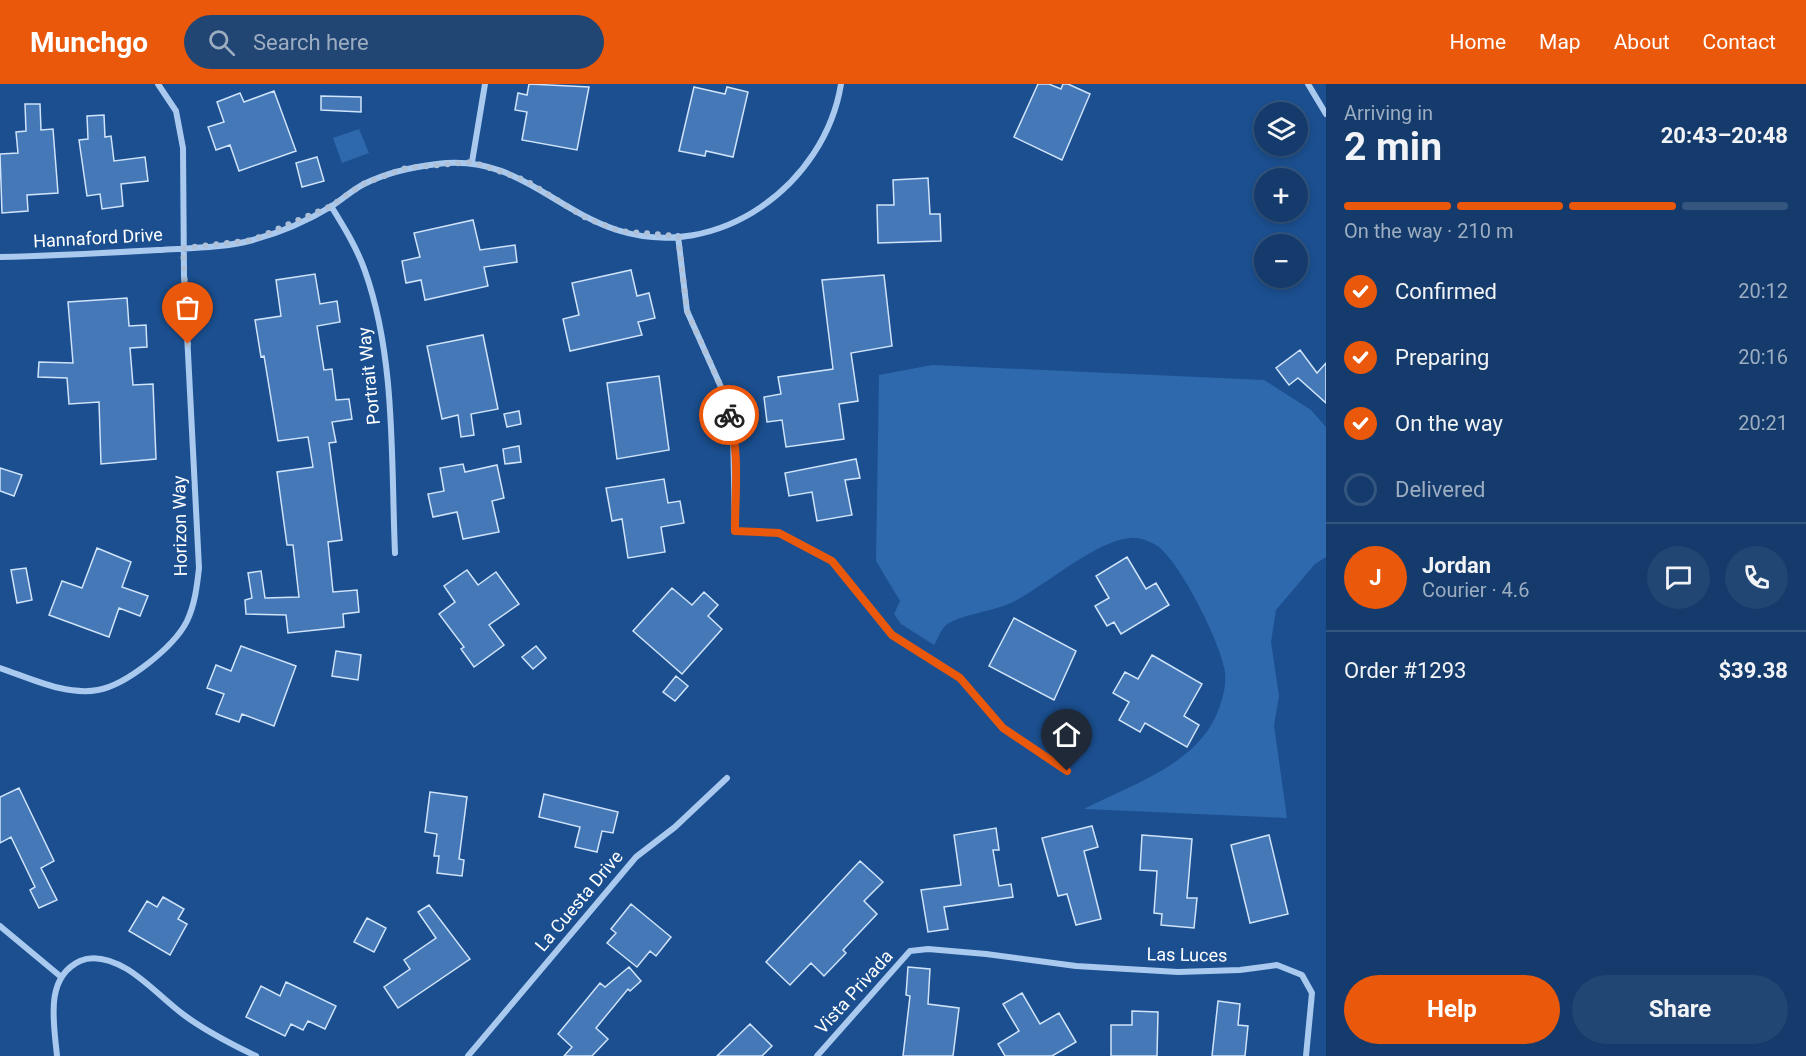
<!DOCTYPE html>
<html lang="en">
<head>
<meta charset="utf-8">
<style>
  :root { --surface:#143b6b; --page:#214673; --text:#f1f3f6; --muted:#9dadc1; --line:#33557e; --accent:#ea580c }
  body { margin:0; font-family:Roboto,sans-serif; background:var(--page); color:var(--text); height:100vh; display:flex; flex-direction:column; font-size:22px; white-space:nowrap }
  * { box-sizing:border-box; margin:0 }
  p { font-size:20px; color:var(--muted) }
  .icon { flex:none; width:33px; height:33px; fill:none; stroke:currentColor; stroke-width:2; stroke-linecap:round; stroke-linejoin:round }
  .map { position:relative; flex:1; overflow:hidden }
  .sheet { display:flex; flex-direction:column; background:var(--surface); width:480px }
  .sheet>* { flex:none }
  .tools { position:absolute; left:1254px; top:18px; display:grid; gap:12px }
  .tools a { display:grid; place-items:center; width:54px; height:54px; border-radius:50%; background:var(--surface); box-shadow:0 3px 9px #0003,0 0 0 2px var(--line); font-size:30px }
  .pin { position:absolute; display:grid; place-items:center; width:51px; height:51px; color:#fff; margin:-62px -26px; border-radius:50% 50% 50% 0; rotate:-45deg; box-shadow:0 0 6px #0007 }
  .pin .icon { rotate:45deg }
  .courier { position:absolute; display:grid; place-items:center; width:60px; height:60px; margin:-30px; border:4px solid #ea580c; border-radius:50%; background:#fff; color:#222; box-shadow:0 2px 8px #0007 }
  .overview em { font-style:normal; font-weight:700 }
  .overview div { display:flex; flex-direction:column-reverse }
  .overview { display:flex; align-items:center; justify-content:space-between; height:102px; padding:0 18px }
  h1 { font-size:39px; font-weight:700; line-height:45px }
  .bar { display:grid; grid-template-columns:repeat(4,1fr); gap:9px 6px; align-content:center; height:72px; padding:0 18px }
  .bar i { height:8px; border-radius:4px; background:var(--line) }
  .bar .on { background:var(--accent) }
  .bar p { grid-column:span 4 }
  .line { display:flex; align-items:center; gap:15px; padding:0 18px; border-top:2px solid var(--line) }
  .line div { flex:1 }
  .round { display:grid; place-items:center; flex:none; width:63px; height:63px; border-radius:32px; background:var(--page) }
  ol { padding:0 18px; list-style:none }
  li { display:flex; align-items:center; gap:18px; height:66px }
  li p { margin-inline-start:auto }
  li .icon { padding:6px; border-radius:50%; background:var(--accent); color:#fff; stroke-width:4 }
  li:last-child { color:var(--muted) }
  li i { width:33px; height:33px; border:3px solid var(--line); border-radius:50% }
  .button { display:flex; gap:12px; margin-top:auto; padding:12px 18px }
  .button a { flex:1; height:69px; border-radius:36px; background:var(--accent); color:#fff; font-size:24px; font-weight:700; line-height:69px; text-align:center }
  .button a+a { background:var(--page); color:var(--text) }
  header { display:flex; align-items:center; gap:36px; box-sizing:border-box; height:84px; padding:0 30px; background:var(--accent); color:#fff }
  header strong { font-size:28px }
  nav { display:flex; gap:33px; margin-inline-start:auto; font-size:21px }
  .search { width:420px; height:54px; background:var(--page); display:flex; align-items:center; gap:15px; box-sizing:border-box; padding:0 21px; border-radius:33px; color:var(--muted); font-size:22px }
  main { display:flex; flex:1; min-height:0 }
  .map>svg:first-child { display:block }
</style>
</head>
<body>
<header>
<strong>Munchgo</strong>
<div class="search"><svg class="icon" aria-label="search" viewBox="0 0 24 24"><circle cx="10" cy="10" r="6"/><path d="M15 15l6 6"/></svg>Search here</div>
<nav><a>Home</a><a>Map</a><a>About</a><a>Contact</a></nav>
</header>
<main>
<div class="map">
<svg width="1326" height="972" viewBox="0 0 1326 972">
  <rect width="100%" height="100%" fill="#1b4f8f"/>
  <!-- green -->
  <path fill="#2e69ad" d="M359,45l10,24 -27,10 -9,-25z
    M932,281l332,15 47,30 15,17v130l-11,7 -39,46 -5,32 8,54 -5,29 13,93 -203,-9c46,-24 109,-43 132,-93 6,-14 12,-33 8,-49 -6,-29 -42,-100 -64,-119 -8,-6 -20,-11 -30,-10 -34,3 -83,46 -115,63 -18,10 -54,13 -69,24 -5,4 -8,14 -12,20l-33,-21 -7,-10 6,-13 -24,-40 3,-186z"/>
  <!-- building -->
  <path fill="#4478b7" stroke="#cfe3fa" stroke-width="1.5" d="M529,0l60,3 -12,63 -55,-10 5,-28 -12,-2 3,-17 9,2z
    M1038,0h11l12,5 2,-5h5l22,10 -28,66 -48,-23z
    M694,3l31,7 2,-7 21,5 -15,65 -27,-6 -1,5 -26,-5z
    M274,7l22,60 -57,20 -9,-26 -14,5 -8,-23 16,-5 -7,-20 23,-9 4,9z
    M321,12l40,1v15l-40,-2z
    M25,20h15l1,26 12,-1 5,64 -31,2 1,16 -26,2 -2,-59 18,-1 -2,-21 10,-1z
    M104,31l1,22 6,-1 3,25 31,-4 3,24 -27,3 2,22 -21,3 -2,-15 -13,2 -8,-56 9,-1 -1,-23z
    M317,73l7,24 -22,6 -6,-24z
    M928,94l2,36h10l1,27 -63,2 -1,-38h17l-1,-25z
    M473,136l7,30 35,-5 2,17 -33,5 4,19 -63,14 -4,-20 -15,3 -4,-22 18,-4 -6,-24z
    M631,186l6,26 12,-3 6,25 -17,4 4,13 -72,16 -7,-32 16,-4 -7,-32z
    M315,190l5,30 17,-3 3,21 -23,4 7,44 8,-1 4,31 13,-1 3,20 -20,3 4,20 -7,1 13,97 -14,2 5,50 24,-2 2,22 -16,2 1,13 -56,6 -2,-18 -40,-1 -1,-14 7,-2 -4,-25 13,-2 4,27 34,-1 -6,-52h-6l-10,-73 36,-5 -5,-30 -30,4 -14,-85 -3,1 -6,-37 26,-4 -5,-36z
    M884,191l8,71 -41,7 7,48 -19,3 5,35 -58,8 -4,-27 -15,2 -3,-25 17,-3 -3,-17 55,-8 -11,-89z
    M127,214l2,28 17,-1 1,22 -17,1 3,37 20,-1 3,75 -55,5 -2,-62 -30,2 -2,-26 -29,-1 1,-15 34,1 -5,-61z
    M483,251l15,74 -27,5 3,21 -13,2 -3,-22 -16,4 -15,-73z
    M1300,266l17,23 9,-10v40l-28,-25 -9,7 -13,-17z
    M659,292l10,74 -52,9 -10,-76z
    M519,327l2,13 -14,3 -3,-13z
    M519,362l2,16 -16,2 -2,-15z
    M856,375l4,19 -15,2 7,35 -35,6 -5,-29 -23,4 -4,-23z
    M463,380l2,8 32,-7 7,33 -12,3 7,31 -36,7 -6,-27 -24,5 -5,-23 16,-3 -4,-23z
    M0,384l22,7 -8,21 -14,-5z
    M664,395l4,24 12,-2 4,22 -23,4 4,25 -37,6 -6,-39 -10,2 -6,-33z
    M97,464l34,14 -9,25 26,9 -8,20 -21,-8 -10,29 -60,-22 13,-34 20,7z
    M1127,473l19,32 10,-6 13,22 -48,29 -7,-12 -7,4 -12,-20 14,-8 -13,-22z
    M26,484l6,32 -15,3 -6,-33z
    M467,486l11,15 18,-13 23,32 -30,21 15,20 -30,22 -13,-18 3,-2 -25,-33 16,-12 -11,-16z
    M672,504l20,17 12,-13 14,13 -10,11 14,13 -40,45 -49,-43z
    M1014,534l62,33 -22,49 -65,-34z
    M241,562l55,20 -22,60 -32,-12 -3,8 -23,-8 8,-20 -17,-6 9,-23 15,6z
    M536,562l10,12 -13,11 -11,-12z
    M336,567l25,4 -3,25 -26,-4z
    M1152,571l50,29 -18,32 15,9 -12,22 -42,-24 -5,9 -21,-12 10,-18 -16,-9 12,-21 13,7z
    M676,592l12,10 -13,15 -12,-9z
    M19,704l35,73 -13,7 16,32 -18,8 -9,-18 5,-3 -24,-50 -11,6v-46z
    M430,708l37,5 -8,62 5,1 -2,16 -25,-3 2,-17h-5l3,-22 -12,-2z
    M544,710l74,18 -5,21 -11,-2 -5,21 -22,-5 5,-20 -41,-10z
    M1092,742l6,21 -14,4 17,68 -25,6 -9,-31 -9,2 -16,-58z
    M996,744l3,22h-6l6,36 12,-2 2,13 -69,10 4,22 -20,3 -7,-42 40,-5 -7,-50z
    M1142,751l50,4 -5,59h10l-3,30 -33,-3 1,-11 -8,-1 3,-42 -17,-1z
    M1269,751l19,79 -38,9 -19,-78z
    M860,777l23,21 -19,19 13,13 -34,36 3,3 -22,23 -13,-13 -21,22 -24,-23z
    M163,813l21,12 -6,10 9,5 -17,31 -41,-24 18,-30 10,6z
    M631,820l40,33 -15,19 -6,-5 -13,16 -30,-24 9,-10 -5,-4z
    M429,821l41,54 -72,49 -14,-21 26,-18 -6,-9 32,-22 -18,-26z
    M367,834l19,10 -12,24 -20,-10z
    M629,883l12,14 -11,10 -2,-2 -32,39 12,11 -16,17h-28l8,-9 -14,-13 42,-51 5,4z
    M908,883l22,2 -2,35 31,4 -6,48h-50l7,-60 -4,-1z
    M286,898l50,24 -11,23 -17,-8 -5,9 -12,-6 -6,12 -39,-19 15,-31 19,10z
    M1022,909l18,31 19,-11 17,29 -24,14h-47l-7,-12 21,-13 -16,-27z
    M1218,917l22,3 -2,21 10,1 -3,30h-33z
    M1132,927l26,1 -1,44h-46v-31h21z
    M750,940l22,22 -10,10h-45z"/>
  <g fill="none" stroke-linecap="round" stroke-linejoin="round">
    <!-- minor -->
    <path stroke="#a9c9ee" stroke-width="6" d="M1308,0l18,30
      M472,78l13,-78
      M331,122c13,21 26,42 34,65 31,87 26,191 30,282
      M678,152l9,75 34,76 12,41 2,103 44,2 53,28 60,74 68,43 43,50 64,43
      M0,173c53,-1 105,-4 158,-7 30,-2 66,-2 95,-10 26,-7 56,-20 79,-34 11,-7 20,-16 32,-22 22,-11 48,-17 73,-20 77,-10 114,44 180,66 102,33 208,-46 224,-146
      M0,584c30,10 66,28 98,22 28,-5 76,-43 89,-69 8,-17 10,-35 12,-53l-15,-293 -1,-127 -7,-37 -18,-27
      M0,842l60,50
      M57,972c-3,-33 -13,-78 23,-95 16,-7 33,0 47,8 21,13 38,32 57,46 23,17 47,29 72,41
      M468,972l168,-199 39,-30 52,-49
      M817,972l93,-105 18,-2 58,5 90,12 102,6 62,-2 37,-5 25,10 10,18 -6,63"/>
  </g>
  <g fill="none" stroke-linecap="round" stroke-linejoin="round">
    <!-- done -->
    <path stroke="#afc1d8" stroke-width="6" stroke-dasharray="0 10.8" d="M188,260l-5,-96 69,-8 79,-34 32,-22 43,-16 66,-6 53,18 61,38 34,13 58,5 9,75 34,76 8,28"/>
    <!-- route -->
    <path stroke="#ea580c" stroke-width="8" d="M729,331c11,37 6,78 6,116l44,2 53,28 60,74 68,43 43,50 64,43"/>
  </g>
  <g text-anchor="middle" stroke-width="4.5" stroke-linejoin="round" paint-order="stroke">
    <!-- street labels -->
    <g font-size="18" fill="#fff" stroke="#1b4f8f">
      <text transform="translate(98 154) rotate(-3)" y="6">Hannaford Drive</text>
      <text transform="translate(369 292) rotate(-96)" y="6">Portrait Way</text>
      <text transform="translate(180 442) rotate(-91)" y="6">Horizon Way</text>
      <text transform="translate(579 817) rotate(-50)" y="6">La Cuesta Drive</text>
      <text transform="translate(1187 871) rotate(1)" y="6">Las Luces</text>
      <text transform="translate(854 908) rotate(-48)" y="6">Vista Privada</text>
    </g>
  </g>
</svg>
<div class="tools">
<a><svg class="icon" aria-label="layers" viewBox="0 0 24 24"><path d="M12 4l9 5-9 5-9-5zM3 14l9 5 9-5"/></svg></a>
<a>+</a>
<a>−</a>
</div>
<div class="pin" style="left:188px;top:260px;background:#ea580c"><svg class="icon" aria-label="bag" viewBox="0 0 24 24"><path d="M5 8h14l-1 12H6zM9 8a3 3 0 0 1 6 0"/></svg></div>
<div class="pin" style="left:1067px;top:687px;background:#1f2937"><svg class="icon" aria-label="home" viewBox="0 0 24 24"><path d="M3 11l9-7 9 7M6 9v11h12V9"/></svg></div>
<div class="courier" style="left:729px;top:331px"><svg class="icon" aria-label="bike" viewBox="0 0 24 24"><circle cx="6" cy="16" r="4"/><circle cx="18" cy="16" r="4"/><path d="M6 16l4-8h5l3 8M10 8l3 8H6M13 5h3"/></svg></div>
</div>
<section class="sheet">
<div class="overview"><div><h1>2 min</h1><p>Arriving in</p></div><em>20:43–20:48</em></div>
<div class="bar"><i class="on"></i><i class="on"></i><i class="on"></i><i></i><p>On the way · 210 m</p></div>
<ol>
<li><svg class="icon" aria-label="check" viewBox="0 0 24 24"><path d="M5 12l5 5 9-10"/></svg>Confirmed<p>20:12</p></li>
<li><svg class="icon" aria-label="check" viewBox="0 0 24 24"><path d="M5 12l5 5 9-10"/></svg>Preparing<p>20:16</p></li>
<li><svg class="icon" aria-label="check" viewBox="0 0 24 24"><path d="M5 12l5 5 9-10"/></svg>On the way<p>20:21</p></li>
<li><i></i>Delivered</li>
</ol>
<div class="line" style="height:108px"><b class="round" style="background:var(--accent);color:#fff">J</b><div><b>Jordan</b><p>Courier · 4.6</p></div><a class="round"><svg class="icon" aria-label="chat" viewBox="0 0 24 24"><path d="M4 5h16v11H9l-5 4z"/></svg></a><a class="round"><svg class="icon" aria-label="phone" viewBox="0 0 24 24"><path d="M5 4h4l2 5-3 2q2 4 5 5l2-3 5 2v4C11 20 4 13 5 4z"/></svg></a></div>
<div class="line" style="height:78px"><div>Order #1293</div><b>$39.38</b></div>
<div class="button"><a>Help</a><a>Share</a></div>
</section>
</main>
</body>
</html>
